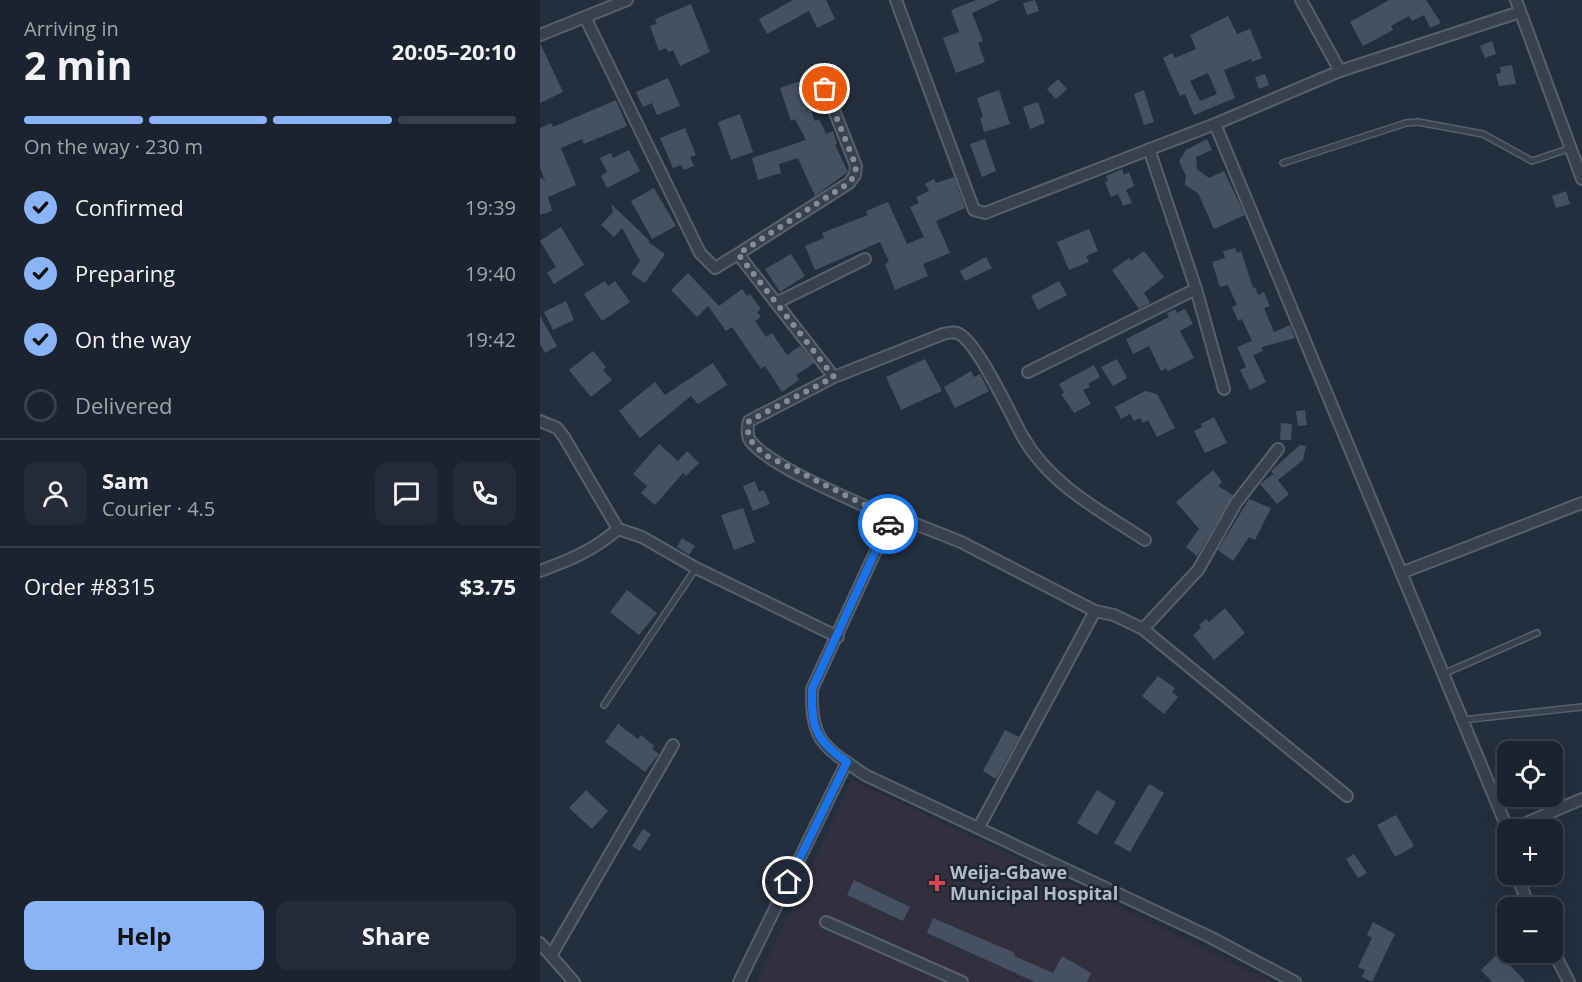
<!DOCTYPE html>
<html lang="en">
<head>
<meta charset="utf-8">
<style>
  :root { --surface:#1b232e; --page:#242b36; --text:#f1f3f6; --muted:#a0a4aa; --line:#39404a; --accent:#8ab4f8 }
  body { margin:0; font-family:"Open Sans",sans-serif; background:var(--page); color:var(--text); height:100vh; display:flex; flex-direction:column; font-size:22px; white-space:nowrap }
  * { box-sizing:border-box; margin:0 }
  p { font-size:20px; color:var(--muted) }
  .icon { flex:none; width:33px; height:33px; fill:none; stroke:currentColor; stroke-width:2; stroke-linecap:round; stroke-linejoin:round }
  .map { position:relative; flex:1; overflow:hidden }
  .drawer { display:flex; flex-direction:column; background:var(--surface); width:540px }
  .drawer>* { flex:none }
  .tools { position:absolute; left:957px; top:741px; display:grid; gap:12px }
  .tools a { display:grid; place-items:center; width:66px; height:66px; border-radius:12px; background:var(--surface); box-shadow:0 6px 24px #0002,0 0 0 2px var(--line); font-size:30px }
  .pin { position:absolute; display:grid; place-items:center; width:51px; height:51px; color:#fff; margin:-26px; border:3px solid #fff; border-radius:50%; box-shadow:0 2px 6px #0007 }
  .courier { position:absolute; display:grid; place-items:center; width:60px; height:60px; margin:-30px; border:4px solid #1a73e8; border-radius:50%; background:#fff; color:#222; box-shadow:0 2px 8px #0007 }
  .summary em { font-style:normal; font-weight:700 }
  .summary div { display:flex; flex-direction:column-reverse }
  .summary { display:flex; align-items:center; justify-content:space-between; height:102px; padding:0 24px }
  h1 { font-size:39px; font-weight:700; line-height:45px }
  .bar { display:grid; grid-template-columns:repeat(4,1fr); gap:9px 6px; align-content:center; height:72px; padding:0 24px }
  .bar i { height:8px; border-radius:4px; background:var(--line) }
  .bar .current { background:var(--accent) }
  .bar p { grid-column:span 4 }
  .line { display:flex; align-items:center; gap:15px; padding:0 24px; border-top:2px solid var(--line) }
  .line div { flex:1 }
  .round { display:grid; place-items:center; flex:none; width:63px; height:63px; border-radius:12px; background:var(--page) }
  ol { padding:0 24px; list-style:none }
  li { display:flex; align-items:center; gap:18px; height:66px }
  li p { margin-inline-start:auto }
  li .icon { padding:6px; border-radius:50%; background:var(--accent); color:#111; stroke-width:4 }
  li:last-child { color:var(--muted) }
  li i { width:33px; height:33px; border:3px solid var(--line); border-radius:50% }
  .button { display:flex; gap:12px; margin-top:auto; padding:12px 24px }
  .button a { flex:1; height:69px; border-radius:12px; background:var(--accent); color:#111; font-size:24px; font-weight:700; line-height:69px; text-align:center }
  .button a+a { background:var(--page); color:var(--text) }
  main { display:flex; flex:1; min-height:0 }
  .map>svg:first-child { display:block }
</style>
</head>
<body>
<main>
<section class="drawer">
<div class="summary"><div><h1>2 min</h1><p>Arriving in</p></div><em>20:05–20:10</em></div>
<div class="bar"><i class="current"></i><i class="current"></i><i class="current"></i><i></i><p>On the way · 230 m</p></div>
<ol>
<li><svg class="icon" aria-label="check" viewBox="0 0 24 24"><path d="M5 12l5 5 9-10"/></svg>Confirmed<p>19:39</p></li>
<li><svg class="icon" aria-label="check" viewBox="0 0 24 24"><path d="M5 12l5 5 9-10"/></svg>Preparing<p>19:40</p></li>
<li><svg class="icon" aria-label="check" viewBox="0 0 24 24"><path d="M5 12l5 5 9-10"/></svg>On the way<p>19:42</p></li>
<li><i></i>Delivered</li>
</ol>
<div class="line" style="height:108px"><a class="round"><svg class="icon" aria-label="person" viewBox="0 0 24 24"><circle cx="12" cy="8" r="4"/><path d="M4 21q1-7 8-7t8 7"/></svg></a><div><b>Sam</b><p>Courier · 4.5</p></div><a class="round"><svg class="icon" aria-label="chat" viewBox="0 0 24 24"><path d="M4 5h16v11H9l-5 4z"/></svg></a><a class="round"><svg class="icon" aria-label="phone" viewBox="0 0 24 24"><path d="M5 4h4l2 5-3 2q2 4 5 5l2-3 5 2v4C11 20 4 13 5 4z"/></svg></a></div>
<div class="line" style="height:78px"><div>Order #8315</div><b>$3.75</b></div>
<div class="button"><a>Help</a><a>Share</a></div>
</section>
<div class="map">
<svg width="1042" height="982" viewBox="0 0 1042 982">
  <rect width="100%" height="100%" fill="#242f3e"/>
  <!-- medical -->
  <path fill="#32303f" d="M312,780l230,108 188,94h-513z"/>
  <!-- building -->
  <path fill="#455162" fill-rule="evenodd" d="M253,0h33l9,19 -18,9 -8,-17 -42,23 -8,-15z
    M436,0h24l-28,13 11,28 -5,2 7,19 -29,11 -13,-35 16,-6 -8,-22z
    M495,0l4,11 -12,4 -4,-12z
    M849,0h37l15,23 -11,5 -6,-13 -12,6 -3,-5 -18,10 2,4 -30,16 -13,-24z
    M151,4l19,48 -30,14 -7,-16 -5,2 -2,-4 -7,3 -9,-25 7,-2 -2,-5z
    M688,16l9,18 13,-5 12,29 -10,4 -1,-3 -27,11 11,28 -41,17 -9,-21 -5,2 -17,-38 9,-5 3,5 21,-9 -6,-14zM668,73l9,21 -17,7 -10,-20z
    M952,41l4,13 -11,4 -5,-12z
    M0,43l23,49 -23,11z
    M972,65l4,19 -17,2 -3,-12 5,-1 -1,-6z
    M725,74l4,11 -10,4 -4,-12z
    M128,78l12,28 -23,9 -5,-12 -9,4 -7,-15z
    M518,79l9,10 -11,10 -9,-10z
    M260,81l15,40 4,-2 7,15 7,-3 4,13 -2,1 13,27 -33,24 -17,-38 -19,6 2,9 -23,7 -6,-22 54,-18 -11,-21 -4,2 -11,-33z
    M459,90l11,34 -26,8 -4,-14 3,-1 -6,-19z
    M604,90l10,32 -10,3 -10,-31z
    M76,100l11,26 -43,18 -2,-5 -21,9 15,37 -28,12 4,14 -12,4v-37h3l4,8 -7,-18v-40l11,-5 2,4z
    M498,102l7,21 -15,6 -7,-22z
    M200,114l13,38 -22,8 -13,-38z
    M145,128l11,27 -6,2 4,9 -10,4 -3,-5 -8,3 -13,-30z
    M445,139l11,32 -14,6 -12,-33z
    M667,139l5,11 -16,7 1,12 12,9 15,-7 21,44 -31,14 -16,-36 -13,-8 1,-9 -7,-15 7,-11z
    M89,150l11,21 -33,17 -6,-12 6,-4 -7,-14 11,-5 2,5z
    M582,169l2,6 5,-3 5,14 -8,4 6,13 -9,3 -5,-12 -7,3 -6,-15 3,-1 -2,-5z
    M414,177l11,31 -29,13 14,32 -27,11 5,12 -33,14 -10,-26 4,-2 -9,-20 -65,28 -10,-24 19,-8 -2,-5 46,-18 -2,-4 22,-9 19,42 17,-7 -14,-30 9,-4 -3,-6 13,-6 -4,-7 9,-5 2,4z
    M114,188l22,38 -24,13 -21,-38z
    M1026,191l4,13 -14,4 -4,-12z
    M71,204l39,37 -2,1 17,12 -20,29 -14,-9 9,-13 -18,-33 -8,9 -13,-12 12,-13z
    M21,227l23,38 -30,19 -7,-11 9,-6 -16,-26z
    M549,229l9,22 -12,5 3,6 -20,8 -12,-28z
    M695,248l2,5 4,-2 12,37 2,-1 3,8 6,-3 6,14 -6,2 10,24 16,-7 5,13 -33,9 1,4 -10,4 13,27 -16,8 -10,-20 6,-3 -9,-20 15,-6 -10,-22 -4,2 -6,-14 5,-2 -9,-20 -8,2 -8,-25 13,-4 -2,-7z
    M604,251l20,26 -20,16 6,10 -11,6 -27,-39 17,-12 2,3z
    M251,254l14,22 -25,16 -15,-23z
    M446,257l6,11 -27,13 -5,-10z
    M148,273l31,33 23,-17 5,7 3,-2 11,15 -4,3 4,5 -6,4 11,16 6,-4 15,22 13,-9 14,17 -18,12 3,5 -17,12 -17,-26 -4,3 -29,-42 -6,4 -18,-25 -11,11 -26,-27z
    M65,281l3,5 7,-5 15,21 -28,19 -18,-27z
    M519,281l8,14 -29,15 -7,-14z
    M26,301l8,19 -21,10 -9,-18z
    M635,309l2,4 8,-4 8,15 -13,7 14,27 -26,13 -2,-3 -5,3 -12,-25 -16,8 -7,-15 43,-22 -2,-4z
    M0,316l17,30 -12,7 -5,-9z
    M53,351l13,16 -3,3 9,10 -21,17 -22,-27z
    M385,359l17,32 -41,19 -15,-33z
    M577,359l10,19 -14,8 -12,-19z
    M173,363l14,22 -29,19 -7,-8 -51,42 -21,-27 36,-29 10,13z
    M554,365l6,12 -12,7 2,3 -7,3 8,14 -17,9 -13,-19 3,-1 -5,-9z
    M431,371l3,6 6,-3 9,17 -34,17 -11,-21z
    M605,391l12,3 18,34 -18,9 -9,-17 -5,3 -3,-5 -6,3 -4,-7 -9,5 -6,-12z
    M765,410l2,15 -9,1 -2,-15z
    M674,417l13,26 -22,10 -11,-22 8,-4 -1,-3z
    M741,423l11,1 -1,16h-11z
    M119,444l19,17 9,-10 12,12 -13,13 -3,-3 -28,32 -14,-12 6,-7 -14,-12z
    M760,445l6,1 -3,14 -25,20 -7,-9z
    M673,470l9,12 -4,4 15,9 -36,61 -11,-9 13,-18 -23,-27z
    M733,474l16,20 -12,10 -17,-20z
    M215,481l4,11 5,-2 6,14 -17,7 -10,-25z
    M709,499l22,9 -16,32 -6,-3 -16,24 -15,-11z
    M203,508l12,34 -21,8 -13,-35z
    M142,538l13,8 -6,9 -12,-8z
    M87,590l30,23 -18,22 -29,-23z
    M685,608l20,25 -31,27 -21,-25 8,-7 -2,-3 7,-6 3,3z
    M618,676l17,12 -3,4 6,5 -14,17 -22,-18z
    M78,724l20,15 3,-4 13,11 -2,3 7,5 -14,18 -40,-30z
    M465,730l14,7 -23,42 -13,-8z
    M609,784l15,9 -34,59 -16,-9z
    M46,790l22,21 -16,18 -23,-21z
    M557,790l19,12 -19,33 -20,-12z
    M856,815l18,31 -19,11 -18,-32z
    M103,829l8,5 -11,17 -8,-5z
    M814,854l13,19 -9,5 -12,-19z
    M314,880l56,27 -7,14 -56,-26z
    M393,918l82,35 -1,3 39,17 9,-17 29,17 -4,9h-52l-108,-49z
    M833,922l22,12 -23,48 -10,-5 3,-7 -7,-3 14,-29 -5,-3z
    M968,944v8h13l-12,12 17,18h-34l-11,-12z"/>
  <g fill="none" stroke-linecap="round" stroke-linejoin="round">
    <!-- lane casing -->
    <g stroke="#565f6c" stroke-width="8">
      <path id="lane" d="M743,163l123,-40 12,-1 65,12 49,27 39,-13
        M903,674l94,-41
        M64,705l92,-137
        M922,720l120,-13"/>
    </g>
    <!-- street casing -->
    <g stroke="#565f6c" stroke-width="14">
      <path id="street" d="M356,0l78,210 11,3 230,-89 125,-53 180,-59
        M761,0l39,71
        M976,0l66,179
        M45,17l115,236 15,15 23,-14 96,123
        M0,35l87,-35
        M675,124l293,706
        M609,149l47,140 28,100
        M198,254l111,-71 6,-8 1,-9 -38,-96
        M238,302l87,-43
        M488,372l168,-83
        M0,421l17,7 7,9 54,92 24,8 54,31 142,69
        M351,518l-79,171c-2,53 13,58 53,86l345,162 85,45
        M605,540c-44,-29 -95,-55 -122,-103 -11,-19 -47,-99 -66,-104 -4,-1 -10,0 -14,1l-109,43 -85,44c-2,8 -3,16 3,22 24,27 104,58 139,75l12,1 58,23 134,69 19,4 29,14 204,167
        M0,571c30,-11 54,-21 78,-42
        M861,573l181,-70
        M603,629l55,-59 38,-67 42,-54
        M439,827l116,-216
        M970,830l72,-31
        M976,874l14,34
        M286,922l136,60
        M0,943l34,39
        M1012,949l17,33
        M12,954l121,-209
        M199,982l108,-220"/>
    </g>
    <!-- lane -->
    <use href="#lane" stroke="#38414e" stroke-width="5"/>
    <!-- street -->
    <use href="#street" stroke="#38414e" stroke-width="10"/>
  </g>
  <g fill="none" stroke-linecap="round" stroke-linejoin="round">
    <!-- done -->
    <path stroke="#828b98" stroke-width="6" stroke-dasharray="0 10.8" d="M285,89l31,77 -1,9 -6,8 -111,71 96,123 -85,44c-4,17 4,23 16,34l126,63 -3,6"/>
    <!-- route -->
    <path stroke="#1a73e8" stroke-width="8" d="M248,882l59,-120c-32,-22 -36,-35 -35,-73l76,-165"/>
  </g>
  <!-- markers -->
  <path fill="#e0444e" stroke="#1d2633" stroke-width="2" d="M394 874h6v6h6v6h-6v6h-6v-6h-6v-6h6z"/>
  <g text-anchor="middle" stroke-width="5" stroke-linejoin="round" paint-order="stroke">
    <!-- poi labels -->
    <g font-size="18" font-weight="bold" fill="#b4bcc9" stroke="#1d2633" text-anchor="start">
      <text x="410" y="879">Weija-Gbawe<tspan x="410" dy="21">Municipal Hospital</tspan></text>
    </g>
  </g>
</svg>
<div class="tools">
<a><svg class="icon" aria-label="locate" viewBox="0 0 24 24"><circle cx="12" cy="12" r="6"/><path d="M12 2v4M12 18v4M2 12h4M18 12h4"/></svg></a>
<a>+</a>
<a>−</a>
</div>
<div class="pin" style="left:285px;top:89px;background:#ea580c"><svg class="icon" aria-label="bag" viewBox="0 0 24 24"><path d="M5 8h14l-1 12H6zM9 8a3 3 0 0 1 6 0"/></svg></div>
<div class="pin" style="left:248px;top:882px;background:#1f2937"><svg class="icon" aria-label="home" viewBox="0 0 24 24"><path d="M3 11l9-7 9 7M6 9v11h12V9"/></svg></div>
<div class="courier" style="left:348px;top:524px"><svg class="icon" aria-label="car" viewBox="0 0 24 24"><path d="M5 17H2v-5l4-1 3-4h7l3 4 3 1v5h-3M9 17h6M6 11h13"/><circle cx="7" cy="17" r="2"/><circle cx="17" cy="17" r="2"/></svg></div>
</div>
</main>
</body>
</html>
